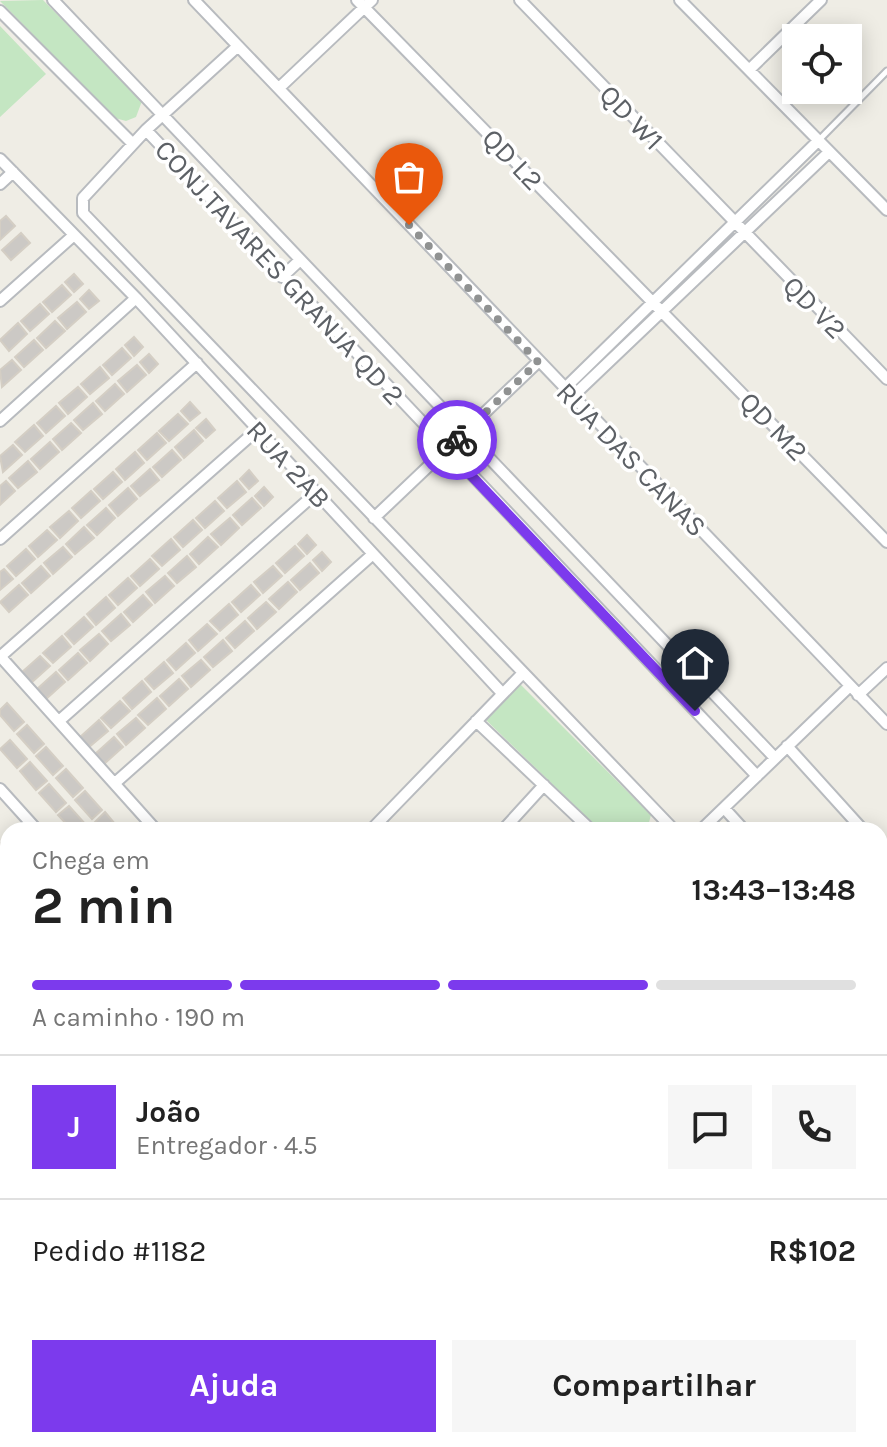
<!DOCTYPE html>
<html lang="pt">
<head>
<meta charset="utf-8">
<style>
  :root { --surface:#fff; --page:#f6f6f6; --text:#222; --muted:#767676; --line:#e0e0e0; --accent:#7c3aed }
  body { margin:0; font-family:Karla,sans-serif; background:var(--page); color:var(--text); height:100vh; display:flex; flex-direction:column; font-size:30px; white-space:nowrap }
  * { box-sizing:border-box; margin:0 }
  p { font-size:26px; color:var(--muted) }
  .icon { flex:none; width:44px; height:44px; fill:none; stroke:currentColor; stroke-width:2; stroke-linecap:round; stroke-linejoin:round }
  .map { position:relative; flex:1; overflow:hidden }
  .side { position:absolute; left:0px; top:822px; width:888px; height:626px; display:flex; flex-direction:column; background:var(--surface); border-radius:24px 24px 0 0; box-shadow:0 4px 20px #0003 }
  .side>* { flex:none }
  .controls { position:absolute; left:782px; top:24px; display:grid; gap:16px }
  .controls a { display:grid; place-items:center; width:80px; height:80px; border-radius:0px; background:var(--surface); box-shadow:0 4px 20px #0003; font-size:40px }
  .pin { position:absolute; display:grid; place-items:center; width:68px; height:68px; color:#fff; margin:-82px -34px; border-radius:50% 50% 50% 0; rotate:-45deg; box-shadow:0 0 8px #0007 }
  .pin .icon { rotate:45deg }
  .courier { position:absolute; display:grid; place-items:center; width:80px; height:80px; margin:-40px; border:6px solid #7c3aed; border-radius:50%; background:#fff; color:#222; box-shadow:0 2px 10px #0007 }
  .summary em { font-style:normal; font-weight:700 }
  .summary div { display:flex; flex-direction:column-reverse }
  .summary { display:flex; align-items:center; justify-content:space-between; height:136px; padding:0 32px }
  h1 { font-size:52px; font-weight:700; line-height:60px }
  .bar { display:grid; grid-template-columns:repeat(4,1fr); gap:12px 8px; align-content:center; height:96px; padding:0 32px }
  .bar i { height:10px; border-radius:6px; background:var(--line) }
  .bar .active { background:var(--accent) }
  .bar p { grid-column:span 4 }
  .line { display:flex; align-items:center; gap:20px; padding:0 32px; border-top:2px solid var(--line) }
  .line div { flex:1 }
  .round { display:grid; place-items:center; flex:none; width:84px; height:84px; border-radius:0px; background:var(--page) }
  .action { display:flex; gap:16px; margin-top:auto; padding:16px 32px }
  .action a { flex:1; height:92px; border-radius:0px; background:var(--accent); color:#fff; font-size:32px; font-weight:700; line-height:92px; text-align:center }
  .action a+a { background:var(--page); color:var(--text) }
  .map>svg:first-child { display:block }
</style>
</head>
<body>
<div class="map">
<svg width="887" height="1447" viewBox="0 0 887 1447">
  <rect width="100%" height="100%" fill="#efede5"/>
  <!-- green -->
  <path fill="#c4e6c2" d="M43,0l99,101 -6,16 -10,4 -11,-3 -115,-117z
    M0,26l46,48 -46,43z
    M520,684l131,131 -3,11 -6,4h-42l-115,-111z"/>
  <!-- building -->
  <path fill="#ccc9c5" stroke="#d4cec4" stroke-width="2" d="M6,216l9,10 -15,14v-19z
    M21,233l9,10 -19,17 -9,-10z
    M74,274l9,10 -9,8 -9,-10z
    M62,285l9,10 -19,17 -9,-10z
    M89,290l10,11 -10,8 -9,-10z
    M77,302l9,10 -19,17 -9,-11z
    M40,304l9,10 -19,17 -9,-10z
    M55,321l10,10 -19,17 -9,-10z
    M18,323l9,11 -18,17 -9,-11z
    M134,337l9,10 -9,9 -9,-11z
    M34,340l9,10 -19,17 -9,-10z
    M122,348l9,10 -19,17 -9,-10z
    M149,354l9,10 -9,9 -9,-11z
    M12,360l9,10 -19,17 -2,-17z
    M137,365l9,10 -19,17 -9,-11z
    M100,367l9,11 -19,16 -9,-10z
    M115,384l9,10 -19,17 -9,-10z
    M78,387l9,10 -19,17 -9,-11z
    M190,402l10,11 -10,8 -9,-10z
    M93,403l9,11 -19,16 -9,-10z
    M56,406l9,10 -19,17 -9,-10z
    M178,414l10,10 -19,17 -10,-10z
    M206,419l9,11 -9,8 -10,-10z
    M71,423l10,10 -19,17 -9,-11z
    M34,425l9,11 -18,16 -10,-10z
    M194,430l9,11 -19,17 -9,-11z
    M157,433l9,10 -19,17 -9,-10z
    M50,442l9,10 -19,17 -9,-10z
    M13,445l9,10 -19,17 -3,-16z
    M172,450l9,10 -19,17 -9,-10z
    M135,452l9,11 -19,17 -9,-11z
    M28,461l9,11 -19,16 -9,-10z
    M150,469l9,11 -19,16 -9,-10z
    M249,470l9,11 -9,8 -9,-10z
    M113,472l9,10 -19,17 -9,-10z
    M6,481l9,10 -15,14v-19z
    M237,481l9,11 -19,16 -9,-10z
    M264,487l9,10 -9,9 -9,-10z
    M128,488l9,11 -19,17 -9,-11z
    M91,491l9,10 -19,17 -9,-10z
    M252,498l9,10 -19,17 -9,-10z
    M215,501l9,10 -19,17 -9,-10z
    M106,508l9,10 -18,17 -10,-10z
    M69,511l9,10 -18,17 -10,-11z
    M230,518l9,10 -18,17 -10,-11z
    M193,520l9,10 -19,17 -9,-10z
    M84,527l10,11 -19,16 -9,-10z
    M47,530l10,10 -19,17 -9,-11z
    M307,535l9,10 -9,9 -9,-10z
    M208,537l10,10 -19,17 -9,-10z
    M171,539l9,11 -18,16 -10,-10z
    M295,546l9,10 -19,17 -9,-10z
    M63,547l9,10 -19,17 -9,-11z
    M26,549l9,10 -19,17 -9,-10z
    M322,552l9,10 -9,9 -9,-11z
    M187,556l9,11 -19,16 -9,-10z
    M150,559l9,10 -19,17 -9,-10z
    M310,563l9,10 -19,17 -9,-10z
    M41,566l9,10 -19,17 -9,-10z
    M273,566l9,10 -19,17 -9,-11z
    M4,569l9,10 -13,11v-18z
    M165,576l9,10 -19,17 -9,-11z
    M128,578l9,10 -19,17 -9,-10z
    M288,582l9,10 -18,17 -10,-10z
    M19,585l9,10 -19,17 -9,-10z
    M251,585l9,10 -19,17 -9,-10z
    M143,595l9,10 -19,17 -9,-10z
    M106,597l9,11 -19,17 -9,-11z
    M266,602l10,10 -19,17 -9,-11z
    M229,604l9,11 -18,16 -10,-10z
    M121,614l9,11 -19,16 -9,-10z
    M84,617l9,10 -19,17 -9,-10z
    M245,621l9,10 -19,17 -9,-10z
    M207,624l10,10 -19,17 -9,-11z
    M99,634l9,10 -18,17 -10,-11z
    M62,636l9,11 -18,16 -10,-10z
    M223,640l9,11 -19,16 -9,-10z
    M186,643l9,10 -19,17 -9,-10z
    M78,653l9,10 -19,17 -9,-10z
    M40,656l10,10 -19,17 -9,-11z
    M201,660l9,10 -19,17 -9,-11z
    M164,662l9,11 -19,16 -9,-10z
    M56,672l9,10 -19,17 -9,-10z
    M179,679l9,10 -19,17 -9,-10z
    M142,681l9,11 -19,17 -9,-11z
    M157,698l9,11 -18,16 -10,-10z
    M120,701l10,10 -19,17 -10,-10z
    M7,703l17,19 -10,9 -14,-16v-5z
    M136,718l9,10 -19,17 -9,-11z
    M99,720l9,11 -19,16 -9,-10z
    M27,725l17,19 -10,9 -17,-19z
    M114,737l9,10 -19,17 -9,-10z
    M10,740l17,19 -10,9 -17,-19z
    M46,747l17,19 -10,9 -17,-19z
    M30,762l17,19 -11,9 -16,-19z
    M66,769l17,19 -10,9 -17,-19z
    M49,784l17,19 -10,9 -17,-19z
    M85,791l17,19 -10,9 -17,-19z
    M69,806l17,19 -6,5h-8l-14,-15z
    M105,812l15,18h-18l-7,-8z
    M6,838l2,2v21l-8,-9v-8z
    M0,961l8,9v14l-4,3 -4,-5z
    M1,996l7,8 -1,20 -7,-8z
    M2,1148l6,6v8l-8,8z
    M882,1164l5,5v9l-7,7z
    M269,1440h10l4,5 -20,2z
    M354,1440h12l4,4 -20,3z
    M415,1440l-7,7h-8l-6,-6z
    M544,1440h7l6,6 -21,1z
    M628,1440h10l4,5 -20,2z
    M670,1440h17l1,1 -6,6h-10l-5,-5z"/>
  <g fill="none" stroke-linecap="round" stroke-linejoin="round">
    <!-- service casing -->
    <g stroke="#b8bbbf" stroke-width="9">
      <path id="service" d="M818,141l69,-70"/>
    </g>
    <!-- minor casing -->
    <g stroke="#b8bbbf" stroke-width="14">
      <path id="minor" d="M53,0l722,758
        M194,0l693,724
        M357,0l530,542
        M520,0l367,379
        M680,0l207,210
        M0,11l133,133
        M238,46l-92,84 -63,68v15l591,617
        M749,70l72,-70
        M279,88l93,-88
        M146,130l611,646
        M0,159l136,139 366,395
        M0,184l13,-12
        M282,277l17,-16
        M0,301l74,-66
        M564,389l253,-247
        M572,397l257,-245
        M0,421l136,-123
        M374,518l164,-156
        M0,539l197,-176
        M0,656l156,174
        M1,656l256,-226
        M858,695l29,-27
        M59,721l257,-228
        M476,721l115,109
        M787,746l76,84
        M115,783l258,-229
        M0,789l37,41
        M724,808l20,22
        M371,830l151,-156
        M503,830l41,-45
        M701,830l149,-144
        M880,849l7,7
        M0,926l8,9
        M880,982l7,8
        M0,1055l8,9
        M0,1116l8,-7
        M880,1122l7,8
        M0,1222l8,-8
        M880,1266l7,7
        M880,1343l7,-7
        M0,1360l8,-9
        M880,1416l7,7
        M177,1440l6,7
        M313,1440l7,7
        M449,1440l7,7
        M582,1440l7,7
        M717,1440l7,7
        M54,1447l7,-7
        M130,1447l7,-7
        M769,1447l8,-7"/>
    </g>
    <!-- service -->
    <use href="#service" stroke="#fff" stroke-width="5"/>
    <!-- minor -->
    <use href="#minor" stroke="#fff" stroke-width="10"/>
  </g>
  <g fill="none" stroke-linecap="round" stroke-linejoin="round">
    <!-- done -->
    <path stroke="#909292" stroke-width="8" stroke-dasharray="0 14.4" d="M409,225l129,137 -81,78"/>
    <!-- route -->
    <path stroke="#7c3aed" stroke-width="10" d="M457,440l-10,10 248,261"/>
  </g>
  <g text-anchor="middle" stroke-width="7" stroke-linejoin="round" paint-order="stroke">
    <!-- street labels -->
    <g font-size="28" fill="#5d6166" stroke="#fff">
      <text transform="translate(632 117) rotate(46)" y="10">QD W1</text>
      <text transform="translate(513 159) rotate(46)" y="10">QD L2</text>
      <text transform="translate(280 272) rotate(47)" y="10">CONJ.TAVARES GRANJA QD 2</text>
      <text transform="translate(815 307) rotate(45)" y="10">QD V2</text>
      <text transform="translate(774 426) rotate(46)" y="10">QD M2</text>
      <text transform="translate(632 459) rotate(46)" y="10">RUA DAS CANAS</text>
      <text transform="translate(289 464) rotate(47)" y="10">RUA 2AB</text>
    </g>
  </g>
</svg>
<div class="controls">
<a><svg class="icon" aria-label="locate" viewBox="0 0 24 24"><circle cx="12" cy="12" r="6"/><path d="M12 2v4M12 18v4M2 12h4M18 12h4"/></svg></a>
</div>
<div class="pin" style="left:409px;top:225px;background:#ea580c"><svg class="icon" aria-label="bag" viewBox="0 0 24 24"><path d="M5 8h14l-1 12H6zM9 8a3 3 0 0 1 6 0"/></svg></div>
<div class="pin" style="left:695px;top:711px;background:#1f2937"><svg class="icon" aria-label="home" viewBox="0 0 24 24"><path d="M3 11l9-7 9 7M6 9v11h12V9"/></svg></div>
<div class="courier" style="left:457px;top:440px"><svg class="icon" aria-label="bike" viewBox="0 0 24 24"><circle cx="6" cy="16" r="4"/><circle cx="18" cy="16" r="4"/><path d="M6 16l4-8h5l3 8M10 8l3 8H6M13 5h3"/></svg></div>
<section class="side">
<div class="summary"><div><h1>2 min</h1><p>Chega em</p></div><em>13:43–13:48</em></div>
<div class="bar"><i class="active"></i><i class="active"></i><i class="active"></i><i></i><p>A caminho · 190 m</p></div>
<div class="line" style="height:144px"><b class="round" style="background:var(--accent);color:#fff">J</b><div><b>João</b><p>Entregador · 4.5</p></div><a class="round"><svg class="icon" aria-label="chat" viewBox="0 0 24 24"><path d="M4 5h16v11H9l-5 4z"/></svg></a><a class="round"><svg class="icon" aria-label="phone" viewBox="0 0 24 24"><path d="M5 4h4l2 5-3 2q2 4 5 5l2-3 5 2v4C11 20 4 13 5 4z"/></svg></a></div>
<div class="line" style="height:104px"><div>Pedido #1182</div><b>R$102</b></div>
<div class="action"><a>Ajuda</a><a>Compartilhar</a></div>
</section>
</div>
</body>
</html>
